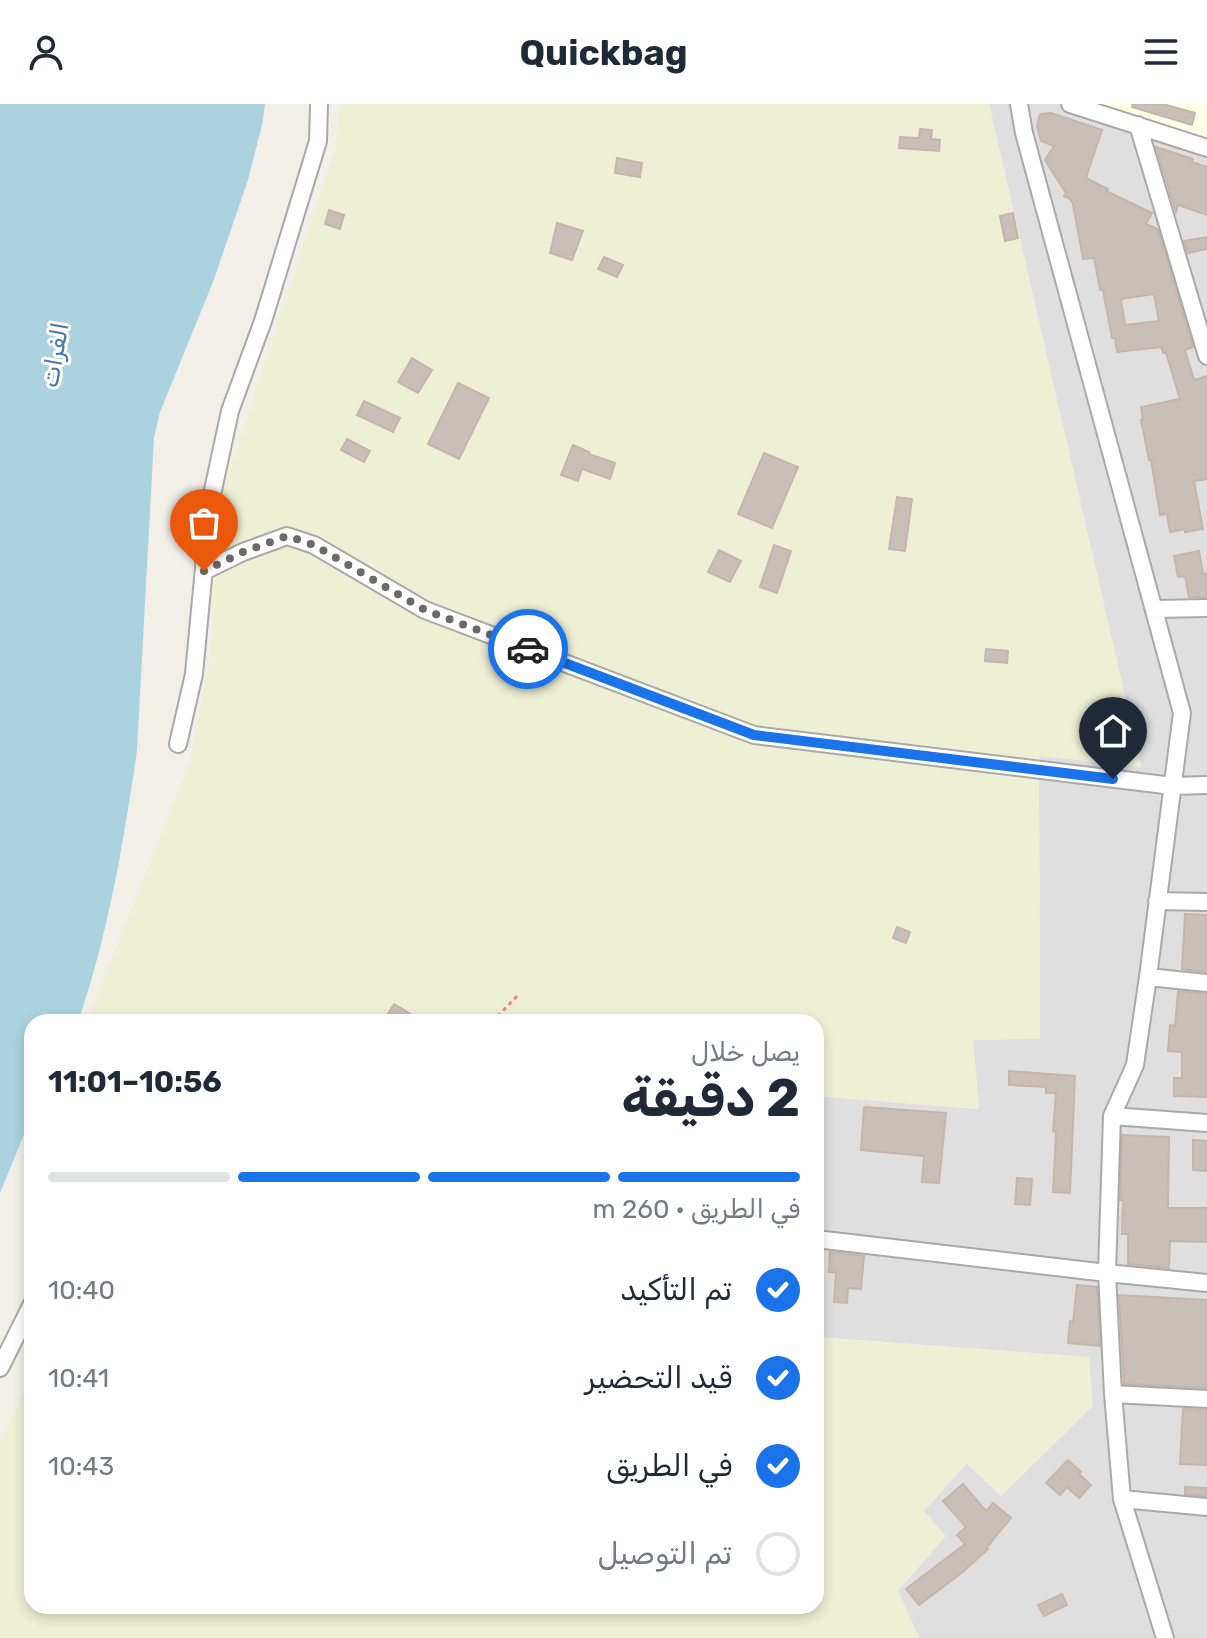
<!DOCTYPE html>
<html lang="ar">
<head>
<meta charset="utf-8">
<style>
  :root { --surface:#fff; --page:#f2f2f3; --text:#1f2937; --muted:#747a83; --line:#e0e1e3; --accent:#1a73e8 }
  body { margin:0; font-family:Rubik,"Noto Sans Arabic",sans-serif; background:var(--page); color:var(--text); direction:rtl; height:100vh; display:flex; flex-direction:column; font-size:30px; white-space:nowrap }
  * { box-sizing:border-box; margin:0 }
  p { font-size:26px; color:var(--muted) }
  .icon { flex:none; width:44px; height:44px; fill:none; stroke:currentColor; stroke-width:2; stroke-linecap:round; stroke-linejoin:round }
  .map { position:relative; flex:1; overflow:hidden; direction:ltr }
  .details { position:absolute; left:24px; top:910px; width:800px; height:600px; display:flex; flex-direction:column; background:var(--surface); border-radius:24px; box-shadow:0 4px 12px #0003; direction:rtl }
  .details>* { flex:none }
  .pin { position:absolute; display:grid; place-items:center; width:68px; height:68px; color:#fff; margin:-82px -34px; border-radius:50% 50% 50% 0; rotate:-45deg; box-shadow:0 0 8px #0007 }
  .pin .icon { rotate:45deg }
  .courier { position:absolute; display:grid; place-items:center; width:80px; height:80px; margin:-40px; border:6px solid #1a73e8; border-radius:50%; background:#fff; color:#222; box-shadow:0 2px 10px #0007 }
  .overview em { font-style:normal; font-weight:700 }
  .overview div { display:flex; flex-direction:column-reverse }
  .overview { display:flex; align-items:center; justify-content:space-between; height:136px; padding:0 24px }
  h1 { font-size:52px; font-weight:700; line-height:60px }
  .bar { display:grid; grid-template-columns:repeat(4,1fr); gap:12px 8px; align-content:center; height:96px; padding:0 24px }
  .bar i { height:10px; border-radius:6px; background:var(--line) }
  .bar .active { background:var(--accent) }
  .bar p { grid-column:span 4 }
  ol { padding:0 24px; list-style:none }
  li { display:flex; align-items:center; gap:24px; height:88px }
  li p { margin-inline-start:auto }
  li .icon { padding:8px; border-radius:50%; background:var(--accent); color:#fff; stroke-width:4 }
  li:last-child { color:var(--muted) }
  li i { width:44px; height:44px; border:4px solid var(--line); border-radius:50% }
  header { display:flex; justify-content:space-between; align-items:center; height:104px; padding:0 24px; background:var(--surface); font-size:36px; font-weight:700 }
  .map>svg:first-child { display:block }
</style>
</head>
<body>
<header><svg class="icon" aria-label="menu" viewBox="0 0 24 24"><path d="M4 6h16M4 12h16M4 18h16"/></svg>Quickbag<svg class="icon" aria-label="person" viewBox="0 0 24 24"><circle cx="12" cy="8" r="4"/><path d="M4 21q1-7 8-7t8 7"/></svg></header>
<div class="map">
<svg width="1207" height="1534" viewBox="0 0 1207 1534">
  <rect width="100%" height="100%" fill="#f2efe9"/>
  <!-- residential -->
  <path fill="#e0dfdf" d="M989,0h218v1534h-288l-21,-47 25,-79 44,-49 35,32 86,-138 -272,-20v-241l163,13 -6,-69 67,-2 -1,-283 102,11z"/>
  <!-- education -->
  <path fill="#ffffe5" d="M1102,0h105v34l-70,-23z"/>
  <!-- farmland -->
  <path fill="#eef0d5" d="M340,0h649l152,663 -102,-11 1,283 -67,1 6,69 -163,-13v-74h-729l102,-259 20,-100 11,-163 115,-352z
    M816,1233l273,20 4,49 -92,90 -35,-33 -42,48 22,25 -48,55 21,47h-919v-197l32,-65v230h784z"/>
  <!-- water -->
  <path fill="#aad3df" d="M0,0h265l-3,21 -14,55 -35,102 -53,130 -6,26 -17,312c-13,91 -29,185 -59,272h-46v93l-32,78z"/>
  <!-- building -->
  <path fill="#c7bfb8" stroke="#c4b6ab" stroke-width="2" fill-rule="evenodd" d="M1132,0h31l32,9 -3,12 -60,-18z
    M1051,9l51,17 -16,48 22,11 -2,2 46,22 -6,11 12,5 35,118 -8,3 9,30 13,-4v103l-13,2 9,48 -18,3 -1,-3 -14,3 -3,-18 -7,1 -9,-55h-2l-8,-40h2l-2,-13 39,-8 -14,-46h-3l-2,-6 -44,5 -2,-14h-3l-9,-48h-3l-6,-32 -11,1 -10,-55 -3,-5 -6,-3 2,-3 -21,-33 9,-14 -13,-5 -4,-15 3,-12zM1154,190l5,27 -34,4 -4,-26z
    M920,25l12,1 -1,9 9,1 -1,11 -40,-3 1,-11 19,1z
    M1156,43l37,12 -1,3 15,5v48l-29,-10 -2,7z
    M617,54l25,5 -2,14 -25,-4z
    M329,106l15,5 -4,14 -15,-5z
    M1013,109l5,25 -13,3 -5,-25z
    M557,119l26,8 -11,29 -22,-7z
    M1207,133v12l-19,4 -4,-12z
    M604,153l19,8 -6,12 -19,-8z
    M412,254l20,12 -14,23 -20,-11z
    M458,279l31,15 -30,61 -31,-15z
    M364,297l36,17 -7,14 -36,-17z
    M347,335l23,12 -6,11 -23,-12z
    M573,341l16,7v2l26,9 -5,16 -28,-10 -4,12 -17,-6z
    M764,349l34,14 -26,61 -34,-14z
    M897,393l15,2 -7,52 -16,-2z
    M774,441l17,6 -14,42 -17,-6z
    M719,446l22,11 -11,21 -22,-10z
    M1199,447l4,23 4,-1v24h-18l-4,-21 -7,1 -4,-21z
    M986,545l22,2 -1,12 -22,-2z
    M1185,810l22,1v57l-25,-3z
    M897,823l13,5 -4,11 -13,-5z
    M1178,887l29,3v103l-33,-1v-18h8v-26l-14,-1 2,-26 5,1z
    M394,900l30,18h-41z
    M1009,967l66,5 -5,117 -17,-1 2,-39 1,-21 -3,-1 3,-38h-10v-6l-37,-2z
    M864,1003l82,6 -7,70 -17,-1 2,-26 -63,-6z
    M1122,1031l47,2 -1,71h39v34l-37,-1 -1,27 -41,-4v-30h-6l1,-34h-3z
    M1193,1036l14,1v30l-14,-1z
    M1017,1074l15,1 -2,26 -15,-1z
    M830,1148l34,4 -3,33 -13,-1 -1,15 -13,-1 2,-30h-7z
    M1077,1181l20,2 3,59 -32,-3 2,-22 3,1z
    M1119,1191l88,5v88l-83,-4z
    M1183,1305l24,1v55l-27,-1z
    M1068,1356l13,12 -2,2 12,11 -12,13 -12,-11 -7,8 -14,-12z
    M963,1380l23,27 7,-8 18,15 -25,30 2,1 -24,22 -45,34 -13,-16 59,-45 -8,-9 9,-8 -23,-26z
    M1185,1383l22,1v8l-22,-2z
    M1062,1490l5,11 -23,11 -6,-11z"/>
  <g fill="none" stroke-linecap="round" stroke-linejoin="round">
    <!-- street casing -->
    <g stroke="#a9a9a9" stroke-width="20">
      <path id="street" d="M1019,0l5,29 158,580 -34,264 -13,88 -23,51 -5,157 6,121 9,105 43,139
        M1070,0l137,44
        M1138,21l69,231
        M204,467l39,-19 44,-16 27,9 111,65 329,125 419,51 34,-1
        M1154,505l53,-1
        M178,640l16,-70 16,-170 20,-93 33,-90 55,-180 1,-37
        M1157,797l50,1
        M1148,873l59,6
        M1112,1012l95,7
        M816,1135l291,34 100,10
        M0,1264l32,-64
        M1113,1290l94,5
        M1122,1395l85,8"/>
    </g>
    <!-- path -->
    <path stroke="#fa8072" stroke-width="3" stroke-dasharray="4 4" stroke-linecap="butt" d="M492,918l26,-27"/>
    <!-- street -->
    <use href="#street" stroke="#fff" stroke-width="16"/>
  </g>
  <g fill="none" stroke-linecap="round" stroke-linejoin="round">
    <!-- done -->
    <path stroke="#6b6a68" stroke-width="8" stroke-dasharray="0 14.4" d="M204,467l39,-19 44,-16 27,9 111,65 103,39"/>
    <!-- route -->
    <path stroke="#1a73e8" stroke-width="10" d="M528,545l226,86 359,44"/>
  </g>
  <g text-anchor="middle" stroke-width="6" stroke-linejoin="round" paint-order="stroke">
    <!-- water labels -->
    <g font-size="24" font-style="italic" fill="#4a7aab" stroke="#fff">
      <text transform="translate(55 251) rotate(-80)" y="8">الفرات</text>
    </g>
  </g>
</svg>
<div class="pin" style="left:204px;top:467px;background:#ea580c"><svg class="icon" aria-label="bag" viewBox="0 0 24 24"><path d="M5 8h14l-1 12H6zM9 8a3 3 0 0 1 6 0"/></svg></div>
<div class="pin" style="left:1113px;top:675px;background:#1f2937"><svg class="icon" aria-label="home" viewBox="0 0 24 24"><path d="M3 11l9-7 9 7M6 9v11h12V9"/></svg></div>
<div class="courier" style="left:528px;top:545px"><svg class="icon" aria-label="car" viewBox="0 0 24 24"><path d="M5 17H2v-5l4-1 3-4h7l3 4 3 1v5h-3M9 17h6M6 11h13"/><circle cx="7" cy="17" r="2"/><circle cx="17" cy="17" r="2"/></svg></div>
<section class="details">
<div class="overview"><div><h1>2 دقيقة</h1><p>يصل خلال</p></div><em>10:56–11:01</em></div>
<div class="bar"><i class="active"></i><i class="active"></i><i class="active"></i><i></i><p>في الطريق · 260 m</p></div>
<ol>
<li><svg class="icon" aria-label="check" viewBox="0 0 24 24"><path d="M5 12l5 5 9-10"/></svg>تم التأكيد<p>10:40</p></li>
<li><svg class="icon" aria-label="check" viewBox="0 0 24 24"><path d="M5 12l5 5 9-10"/></svg>قيد التحضير<p>10:41</p></li>
<li><svg class="icon" aria-label="check" viewBox="0 0 24 24"><path d="M5 12l5 5 9-10"/></svg>في الطريق<p>10:43</p></li>
<li><i></i>تم التوصيل</li>
</ol>
</section>
</div>
</body>
</html>
